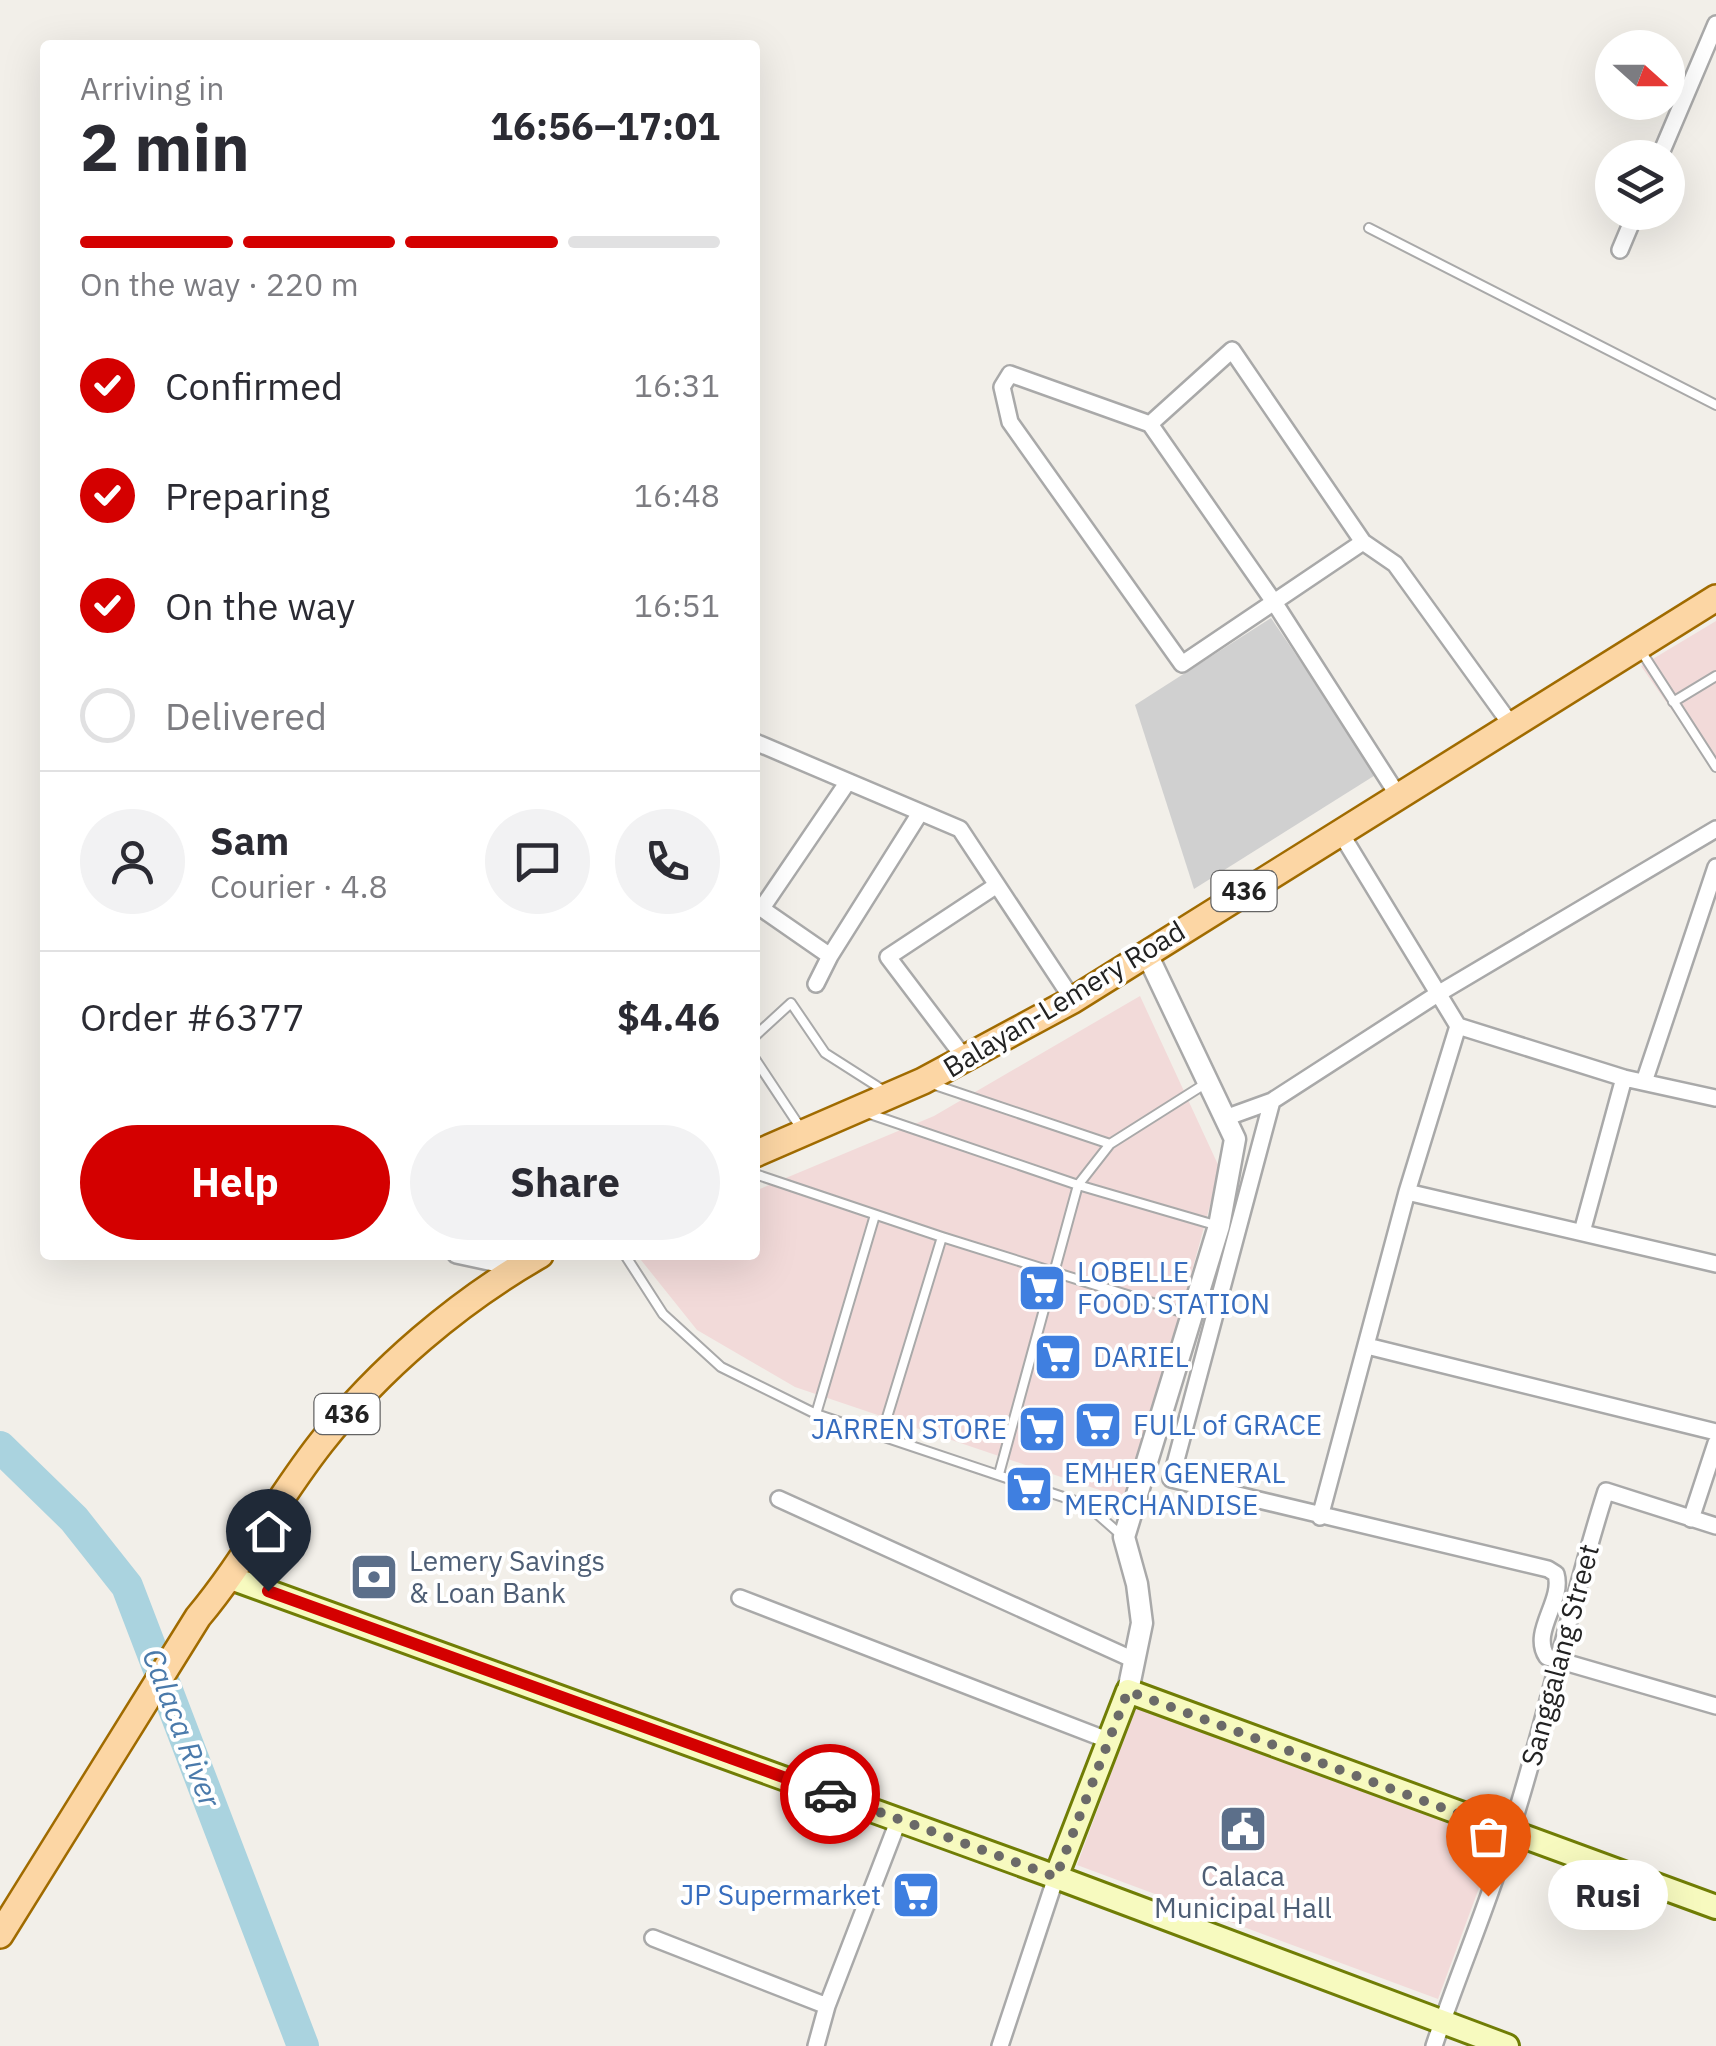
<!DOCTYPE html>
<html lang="en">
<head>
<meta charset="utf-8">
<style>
  :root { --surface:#fff; --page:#f2f2f3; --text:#2b2b33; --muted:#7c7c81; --line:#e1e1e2; --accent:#d40000 }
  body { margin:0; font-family:"IBM Plex Sans",sans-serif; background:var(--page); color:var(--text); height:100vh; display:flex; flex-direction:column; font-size:38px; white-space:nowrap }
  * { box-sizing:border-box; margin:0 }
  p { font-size:32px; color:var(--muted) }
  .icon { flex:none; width:55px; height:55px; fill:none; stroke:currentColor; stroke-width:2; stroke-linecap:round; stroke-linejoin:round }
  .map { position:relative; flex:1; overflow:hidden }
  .side { position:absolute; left:40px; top:40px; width:720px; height:1220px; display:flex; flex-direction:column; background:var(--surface); border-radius:10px; box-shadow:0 10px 40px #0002 }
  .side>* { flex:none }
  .needle { width:65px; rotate:111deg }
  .controls { position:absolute; left:1595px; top:30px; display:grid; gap:20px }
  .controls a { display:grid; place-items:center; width:90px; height:90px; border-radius:50%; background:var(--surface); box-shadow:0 10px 40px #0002; font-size:50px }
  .pin { position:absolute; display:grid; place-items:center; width:85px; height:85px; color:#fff; margin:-102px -42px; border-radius:50% 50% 50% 0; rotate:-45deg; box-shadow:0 0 10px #0007 }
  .pin .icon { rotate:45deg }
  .courier { position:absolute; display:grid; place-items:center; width:100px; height:100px; margin:-50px; border:8px solid #d40000; border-radius:50%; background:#fff; color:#222; box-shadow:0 2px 12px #0007 }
  .bubble { position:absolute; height:70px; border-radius:35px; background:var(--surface); box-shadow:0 10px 40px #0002; font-size:32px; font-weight:800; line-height:70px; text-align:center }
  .headline em { font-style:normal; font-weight:800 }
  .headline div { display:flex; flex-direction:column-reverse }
  .headline { display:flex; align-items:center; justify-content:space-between; height:170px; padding:0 40px }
  h1 { font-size:65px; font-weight:800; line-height:75px }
  .bar { display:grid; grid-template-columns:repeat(4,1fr); gap:15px 10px; align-content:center; height:120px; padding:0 40px }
  .bar i { height:12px; border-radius:8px; background:var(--line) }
  .bar .on { background:var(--accent) }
  .bar p { grid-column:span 4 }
  .line { display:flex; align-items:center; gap:25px; padding:0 40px; border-top:2px solid var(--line) }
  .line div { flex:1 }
  .round { display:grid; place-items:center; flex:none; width:105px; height:105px; border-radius:52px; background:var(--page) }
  ol { padding:0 40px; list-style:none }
  li { display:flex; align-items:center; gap:30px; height:110px }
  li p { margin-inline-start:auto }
  li .icon { padding:10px; border-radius:50%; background:var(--accent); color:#fff; stroke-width:4 }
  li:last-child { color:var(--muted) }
  li i { width:55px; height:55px; border:5px solid var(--line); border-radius:50% }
  .cta { display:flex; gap:20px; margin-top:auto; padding:20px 40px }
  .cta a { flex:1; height:115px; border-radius:60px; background:var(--accent); color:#fff; font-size:40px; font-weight:800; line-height:115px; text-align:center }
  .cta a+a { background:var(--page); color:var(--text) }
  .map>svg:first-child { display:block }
</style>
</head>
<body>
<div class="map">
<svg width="1716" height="2046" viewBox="0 0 1716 2046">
  <rect width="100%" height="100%" fill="#f2efe9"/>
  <!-- commercial -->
  <path fill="#f2dad9" d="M1716,621v152l-75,-107z
    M1140,996l80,173 -91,331 -334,-113 -98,-57 -60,-75h118v-64l179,-75z
    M1136,1706l361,133 -59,160 -361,-134z"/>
  <!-- religious -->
  <path fill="#d0d0d0" d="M1271,618l106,156 -183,115 -59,-184z"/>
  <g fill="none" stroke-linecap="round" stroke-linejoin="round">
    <!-- river -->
    <path stroke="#aad3df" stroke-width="32" d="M0,1447l74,72 53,67 176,460"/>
    <!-- service casing -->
    <g stroke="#a9a9a9" stroke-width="12">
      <path id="service" d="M1369,228l347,177
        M1641,651l75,116
        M1673,702l43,-26
        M755,1036l36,-33 34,50 58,37
        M755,1059l47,71
        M932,1084l178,60
        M867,1113l211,72 137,40
        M755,1174l187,63 246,77
        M625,1255l38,59 58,53 95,47 271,91 33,29
        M816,1414l59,-199
        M881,1437l61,-200
        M999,1474l79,-289 32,-41 98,-62"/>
    </g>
    <!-- minor casing -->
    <g stroke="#a9a9a9" stroke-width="20">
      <path id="minor" d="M1659,158l57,-134
        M1620,250l16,-38
        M1232,350l131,192 -181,122 -172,-242 -8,-35 8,-13 140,50z
        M1150,424l124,178 125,195
        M1363,542l32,22 117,162
        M755,742l205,87 113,171
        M755,904l75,52
        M762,908l85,-125
        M816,984l14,-28 90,-143
        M1458,1026l166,52 91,20
        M966,1060l-78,-103 109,-72
        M1644,1082l72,-215
        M1272,1101l-101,378 377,90 8,5c8,27 -26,58 -9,83l169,49
        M1225,1118l47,-17 164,-106 280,-166
        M1407,1192l309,72
        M1582,1232l42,-154
        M456,1255l61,13
        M1367,1346l349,86
        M779,1499l355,161
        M1320,1517l87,-325 51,-166 -118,-194
        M1691,1519l25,-76
        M740,1598l370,143
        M653,1938l174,68 72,-187
        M816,2046l11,-40
        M1000,2046l56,-169
        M1434,2046c24,-72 55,-143 77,-216 36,-112 59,-227 95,-339l110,35"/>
    </g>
    <!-- tertiary casing -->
    <g stroke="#a9a9a9" stroke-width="25">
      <path id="tertiary" d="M1128,1691l14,-68 -5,-39 -13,-47 95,-311 16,-87 -89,-187"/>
    </g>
    <!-- secondary casing -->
    <g stroke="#707d05" stroke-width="28">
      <path id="secondary" d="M231,1578l825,299 451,169
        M1056,1877l72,-186 588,216"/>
    </g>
    <!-- primary casing -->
    <g stroke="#a06b00" stroke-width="30">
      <path id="primary" d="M755,1154l168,-73 150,-81 643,-402
        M0,1935l198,-318c46,-55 79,-118 123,-174 58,-74 138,-142 219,-188"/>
    </g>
    <!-- service -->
    <use href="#service" stroke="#fff" stroke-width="8"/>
    <!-- minor -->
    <use href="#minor" stroke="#fff" stroke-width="15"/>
    <!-- tertiary -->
    <use href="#tertiary" stroke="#fff" stroke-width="20"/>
    <!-- secondary -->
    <use href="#secondary" stroke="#f7fabf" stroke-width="22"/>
    <!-- primary -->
    <use href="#primary" stroke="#fcd6a4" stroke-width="25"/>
  </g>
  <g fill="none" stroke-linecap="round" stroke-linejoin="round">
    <!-- done -->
    <path stroke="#6b6a68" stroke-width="10" stroke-dasharray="0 18" d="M830,1794l226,83 72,-186 382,142 -22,63"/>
    <!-- route -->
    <path stroke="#d40000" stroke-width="12" d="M268,1591l562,203"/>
  </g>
  <!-- icons -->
  <defs>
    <g id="supermarket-square" transform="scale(2.5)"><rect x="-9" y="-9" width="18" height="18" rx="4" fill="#3f7fe0" stroke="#fff"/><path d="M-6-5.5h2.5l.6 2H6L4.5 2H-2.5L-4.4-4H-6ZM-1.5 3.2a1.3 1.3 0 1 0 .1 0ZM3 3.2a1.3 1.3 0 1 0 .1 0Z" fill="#fff"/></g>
    <g id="bank-square" transform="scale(2.5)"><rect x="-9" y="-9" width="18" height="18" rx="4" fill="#5c6f8a" stroke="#fff"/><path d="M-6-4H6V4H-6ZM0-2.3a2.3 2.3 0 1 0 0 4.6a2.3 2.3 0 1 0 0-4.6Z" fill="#fff"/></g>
    <g id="civic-square" transform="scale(2.5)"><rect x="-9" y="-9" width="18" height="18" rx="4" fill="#5c6f8a" stroke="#fff"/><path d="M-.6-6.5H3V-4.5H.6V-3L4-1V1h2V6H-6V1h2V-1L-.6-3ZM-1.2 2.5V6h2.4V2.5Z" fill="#fff"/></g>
  </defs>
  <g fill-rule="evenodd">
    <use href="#supermarket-square" x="1042" y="1288"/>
    <use href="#supermarket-square" x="1058" y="1357"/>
    <use href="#supermarket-square" x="1098" y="1425"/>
    <use href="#supermarket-square" x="1042" y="1429"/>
    <use href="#supermarket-square" x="1029" y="1489"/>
    <use href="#bank-square" x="374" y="1577"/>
    <use href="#civic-square" x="1243" y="1829"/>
    <use href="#supermarket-square" x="916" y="1895"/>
  </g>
  <g text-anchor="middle" stroke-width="8" stroke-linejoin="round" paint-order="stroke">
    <!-- shield labels -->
    <g fill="#fff" stroke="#646464" stroke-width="2.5">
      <rect x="1211.5" y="871" width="65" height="40" rx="8"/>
      <rect x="314.5" y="1394" width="65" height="40" rx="8"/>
    </g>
    <g font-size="25" font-weight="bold" fill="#222">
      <text x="1244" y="900">436</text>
      <text x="347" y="1423">436</text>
    </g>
    <!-- street labels -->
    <g font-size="28" fill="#222" stroke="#fff">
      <text transform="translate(1064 999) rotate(-31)" y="10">Balayan-Lemery Road</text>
      <text transform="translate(1560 1655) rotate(-75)" y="10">Sanggalang Street</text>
    </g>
    <!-- shop labels -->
    <g font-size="28" fill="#366cbe" stroke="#fff" text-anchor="start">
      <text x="1077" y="1282">LOBELLE<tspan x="1077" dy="32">FOOD STATION</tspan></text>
      <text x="1093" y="1367">DARIEL</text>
      <text x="1133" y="1435">FULL of GRACE</text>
      <text x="1007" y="1439" text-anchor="end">JARREN STORE</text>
      <text x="1064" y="1483">EMHER GENERAL<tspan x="1064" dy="32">MERCHANDISE</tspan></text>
      <text x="881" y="1905" text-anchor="end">JP Supermarket</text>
    </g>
    <!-- service labels -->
    <g font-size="28" fill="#4e5e75" stroke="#fff" text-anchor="start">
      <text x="409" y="1571">Lemery Savings<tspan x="409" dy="32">&amp; Loan Bank</tspan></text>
      <text x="1243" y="1886" text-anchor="middle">Calaca<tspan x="1243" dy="32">Municipal Hall</tspan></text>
    </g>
    <!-- water labels -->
    <g font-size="30" font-style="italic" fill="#4a7aab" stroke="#fff">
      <text transform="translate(181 1728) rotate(69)" y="10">Calaca River</text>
    </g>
  </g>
</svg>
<div class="controls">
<a><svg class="needle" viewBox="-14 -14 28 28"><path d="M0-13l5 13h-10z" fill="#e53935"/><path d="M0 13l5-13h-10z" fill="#7c7c81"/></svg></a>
<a><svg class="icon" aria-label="layers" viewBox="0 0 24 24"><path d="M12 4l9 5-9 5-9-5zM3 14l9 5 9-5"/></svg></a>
</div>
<div class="pin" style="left:1488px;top:1896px;background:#ea580c"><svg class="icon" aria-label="bag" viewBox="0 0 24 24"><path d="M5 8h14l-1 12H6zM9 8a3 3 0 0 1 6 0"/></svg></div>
<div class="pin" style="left:268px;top:1591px;background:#1f2937"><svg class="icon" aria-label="home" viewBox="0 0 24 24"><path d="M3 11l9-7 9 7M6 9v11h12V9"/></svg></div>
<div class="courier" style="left:830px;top:1794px"><svg class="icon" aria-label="car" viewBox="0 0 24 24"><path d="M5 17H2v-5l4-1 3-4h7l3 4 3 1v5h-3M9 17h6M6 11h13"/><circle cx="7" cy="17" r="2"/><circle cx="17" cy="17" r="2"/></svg></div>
<div class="bubble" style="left:1548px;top:1860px;width:120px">Rusi</div>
<section class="side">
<div class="headline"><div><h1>2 min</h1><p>Arriving in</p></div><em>16:56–17:01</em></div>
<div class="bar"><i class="on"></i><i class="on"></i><i class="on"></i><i></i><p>On the way · 220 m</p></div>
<ol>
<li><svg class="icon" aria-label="check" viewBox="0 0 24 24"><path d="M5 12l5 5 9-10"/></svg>Confirmed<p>16:31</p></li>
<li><svg class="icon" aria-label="check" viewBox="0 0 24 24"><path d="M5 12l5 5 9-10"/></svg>Preparing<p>16:48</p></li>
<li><svg class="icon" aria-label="check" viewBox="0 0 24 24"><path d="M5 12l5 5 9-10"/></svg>On the way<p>16:51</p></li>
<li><i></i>Delivered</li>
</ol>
<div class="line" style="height:180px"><a class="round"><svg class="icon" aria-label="person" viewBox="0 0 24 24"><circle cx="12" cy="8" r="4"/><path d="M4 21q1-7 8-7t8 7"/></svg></a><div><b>Sam</b><p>Courier · 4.8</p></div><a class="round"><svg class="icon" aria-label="chat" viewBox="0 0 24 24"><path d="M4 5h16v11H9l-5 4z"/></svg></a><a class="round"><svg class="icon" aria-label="phone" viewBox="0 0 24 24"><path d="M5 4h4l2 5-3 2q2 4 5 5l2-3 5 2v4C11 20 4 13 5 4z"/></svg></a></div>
<div class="line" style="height:130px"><div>Order #6377</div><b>$4.46</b></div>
<div class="cta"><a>Help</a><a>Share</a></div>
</section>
</div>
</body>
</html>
